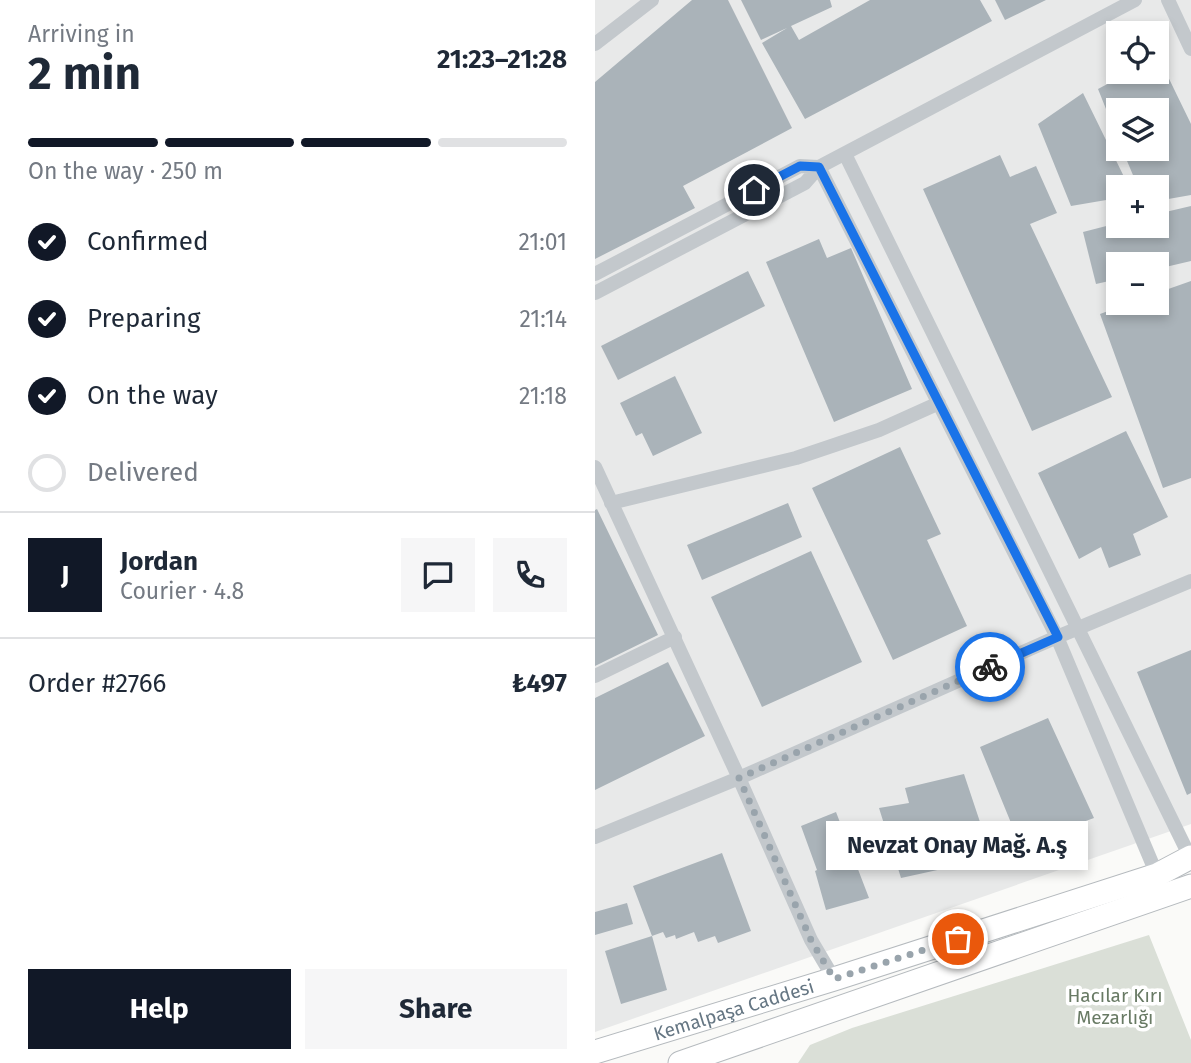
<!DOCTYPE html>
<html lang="en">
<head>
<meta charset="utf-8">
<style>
  :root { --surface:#fff; --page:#f6f6f7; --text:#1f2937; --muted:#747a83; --line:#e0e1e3; --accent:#111827 }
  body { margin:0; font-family:"Fira Sans",sans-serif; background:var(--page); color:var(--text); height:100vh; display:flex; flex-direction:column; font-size:26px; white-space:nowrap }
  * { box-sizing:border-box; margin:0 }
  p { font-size:23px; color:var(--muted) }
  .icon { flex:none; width:38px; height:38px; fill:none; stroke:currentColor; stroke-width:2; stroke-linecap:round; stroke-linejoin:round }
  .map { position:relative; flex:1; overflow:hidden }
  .side { display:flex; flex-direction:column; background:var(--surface); width:595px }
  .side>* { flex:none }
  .buttons { position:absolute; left:511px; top:21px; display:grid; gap:14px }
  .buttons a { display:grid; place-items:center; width:63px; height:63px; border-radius:0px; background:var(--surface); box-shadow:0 4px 10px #0003; font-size:35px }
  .pin { position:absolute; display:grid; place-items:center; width:60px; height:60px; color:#fff; margin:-30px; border:4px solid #fff; border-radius:50%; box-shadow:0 2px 7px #0007 }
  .courier { position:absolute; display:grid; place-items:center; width:70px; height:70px; margin:-35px; border:5px solid #1a73e8; border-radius:50%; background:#fff; color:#222; box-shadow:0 2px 9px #0007 }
  .bubble { position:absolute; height:49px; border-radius:0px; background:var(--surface); box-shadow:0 4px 10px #0003; font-size:23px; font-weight:700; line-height:49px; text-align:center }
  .overview em { font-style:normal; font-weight:700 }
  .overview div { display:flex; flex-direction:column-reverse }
  .overview { display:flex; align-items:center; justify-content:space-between; height:119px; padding:0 28px }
  h1 { font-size:46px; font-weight:700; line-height:52px }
  .bar { display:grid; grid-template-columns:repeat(4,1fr); gap:10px 7px; align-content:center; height:84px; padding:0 28px }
  .bar i { height:9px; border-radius:5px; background:var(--line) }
  .bar .selected { background:var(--accent) }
  .bar p { grid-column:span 4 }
  .line { display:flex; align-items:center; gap:18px; padding:0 28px; border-top:2px solid var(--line) }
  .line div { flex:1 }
  .round { display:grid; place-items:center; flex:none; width:74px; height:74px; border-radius:0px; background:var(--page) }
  ol { padding:0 28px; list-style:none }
  li { display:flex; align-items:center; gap:21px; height:77px }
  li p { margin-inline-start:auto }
  li .icon { padding:7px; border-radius:50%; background:var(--accent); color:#fff; stroke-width:4 }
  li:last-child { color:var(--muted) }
  li i { width:38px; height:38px; border:4px solid var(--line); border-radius:50% }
  .action { display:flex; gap:14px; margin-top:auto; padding:14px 28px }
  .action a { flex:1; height:80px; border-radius:0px; background:var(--accent); color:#fff; font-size:28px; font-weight:700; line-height:80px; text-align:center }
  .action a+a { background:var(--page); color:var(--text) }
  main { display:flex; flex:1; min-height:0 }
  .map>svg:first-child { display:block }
</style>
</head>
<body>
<main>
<section class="side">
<div class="overview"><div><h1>2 min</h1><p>Arriving in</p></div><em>21:23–21:28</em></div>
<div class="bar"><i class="selected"></i><i class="selected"></i><i class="selected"></i><i></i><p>On the way · 250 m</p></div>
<ol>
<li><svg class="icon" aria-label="check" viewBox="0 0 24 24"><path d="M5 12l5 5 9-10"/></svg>Confirmed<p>21:01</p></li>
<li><svg class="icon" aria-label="check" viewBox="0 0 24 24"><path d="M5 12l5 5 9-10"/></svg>Preparing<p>21:14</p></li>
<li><svg class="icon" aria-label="check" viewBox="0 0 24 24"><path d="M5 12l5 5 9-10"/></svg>On the way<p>21:18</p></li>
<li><i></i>Delivered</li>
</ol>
<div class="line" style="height:126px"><b class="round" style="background:var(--accent);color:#fff">J</b><div><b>Jordan</b><p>Courier · 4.8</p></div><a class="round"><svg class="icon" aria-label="chat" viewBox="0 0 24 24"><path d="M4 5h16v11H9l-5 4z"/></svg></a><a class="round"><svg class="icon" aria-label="phone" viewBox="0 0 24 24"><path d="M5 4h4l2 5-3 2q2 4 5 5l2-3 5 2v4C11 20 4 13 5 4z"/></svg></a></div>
<div class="line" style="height:91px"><div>Order #2766</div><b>₺497</b></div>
<div class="action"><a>Help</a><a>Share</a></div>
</section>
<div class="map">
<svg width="596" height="1063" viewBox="0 0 596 1063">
  <rect width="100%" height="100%" fill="#fafaf8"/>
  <!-- built -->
  <path fill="#e8e9e9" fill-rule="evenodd" d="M0,0h596v824l-596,208zM523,33h39v39h-39zM523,110h39v39h-39zM523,187h39v39h-39zM523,264h39v39h-39z"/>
  <!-- green -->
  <path fill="#dadfd7" d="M554,935l42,105v23h-393l12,-18 42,-17z"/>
  <!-- building -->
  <path fill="#aab3b9" d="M97,0h36l64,128 -109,58 12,22 -100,51v-177z
    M146,0h89l2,7 -41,19 8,14 71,-40h110l12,21 -187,98 -43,-76 25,-15 -26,12z
    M400,0h51l-41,20z
    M562,54l34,70v71l-34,6v-14h-19l-16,-38h35v-39h-39v29l-20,-50 32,-17h27z
    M488,93l46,94h-11v11l-47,8 -33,-82z
    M405,155l10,22 26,-11 21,47 -27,11 82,173 -80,34 -109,-242z
    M596,206v55l-34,8v-5h-39v15l-22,5 -13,-52 35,-9v3h39v-12z
    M224,239l8,19 24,-10 61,141 -78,33 -68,-160z
    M153,271l17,35 -147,74 -17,-34z
    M596,281v197l-28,10 -63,-174 30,-11h27v-10z
    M80,376l27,57 -49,23 -11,-23 -6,3 -16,-33z
    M531,431l42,86 -35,17 8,21 -32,13 -8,-21 -22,12 -41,-86z
    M305,447l41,87 -14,6 40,86 -74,34 -81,-172z
    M193,503l14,34 -100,43 -15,-35z
    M2,509l61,126 -63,31v-156z
    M216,551l51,111 -100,45 -51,-110z
    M596,650v143l-4,2 -50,-123z
    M73,662l37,74 -110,54v-92z
    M453,718l46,100 -74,27 -40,-98z
    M369,774l28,84 -91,20 -22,-70 30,-5 -4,-15z
    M241,812l33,86 -43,12 -11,-39 2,-1 -16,-44z
    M127,853l29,78 -33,12 -3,-7 -17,6 -4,-10 -18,7 -1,-4 -9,3 -3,-6 -11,4 15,54 -46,14 -16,-53 47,-15 -19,-50z
    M32,903l6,21 -38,11v-23z"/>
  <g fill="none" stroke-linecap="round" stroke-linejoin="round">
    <!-- primary casing -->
    <g stroke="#b5babe" stroke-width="25">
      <g id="primary">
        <path id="s1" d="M0,1052l239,-73 323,-104 34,-18"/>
        <path d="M85,1063l511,-177"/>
      </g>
    </g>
    <!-- street -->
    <path stroke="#c3c8cc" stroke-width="14" d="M573,0l23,49
      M0,44l57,-44
      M250,154l345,703
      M224,167l238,470 100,238
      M0,274l205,-108 18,1
      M0,293l210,-110 14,-16 316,-167
      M0,467l144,311 72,162 23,39
      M16,503l185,-45 83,-28 60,-27
      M0,676l80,-39
      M0,837l144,-59 318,-141 134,-56"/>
    <!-- primary -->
    <use href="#primary" stroke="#fff" stroke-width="23"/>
  </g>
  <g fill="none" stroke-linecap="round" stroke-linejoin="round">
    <!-- done -->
    <path stroke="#99a4ac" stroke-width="7" stroke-dasharray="0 12.6" d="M363,939l-124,40 -23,-39 -72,-162 251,-111"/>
    <!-- route -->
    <path stroke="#1a73e8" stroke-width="9" d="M159,190l46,-24 19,1 239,470 -68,30"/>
  </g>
  <g text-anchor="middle" stroke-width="7" stroke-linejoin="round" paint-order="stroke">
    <!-- park labels -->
    <g font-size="19" fill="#687a64" stroke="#fff">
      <text x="520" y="1002">Hacılar Kırı<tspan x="520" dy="22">Mezarlığı</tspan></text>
    </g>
    <!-- street labels -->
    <g font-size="19" fill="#657683" stroke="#fff">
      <text dy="7" stroke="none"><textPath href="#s1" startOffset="145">Kemalpaşa Caddesi</textPath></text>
    </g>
  </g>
</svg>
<div class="buttons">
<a><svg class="icon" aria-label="locate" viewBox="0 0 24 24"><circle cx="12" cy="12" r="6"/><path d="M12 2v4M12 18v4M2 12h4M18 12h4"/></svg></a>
<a><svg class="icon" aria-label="layers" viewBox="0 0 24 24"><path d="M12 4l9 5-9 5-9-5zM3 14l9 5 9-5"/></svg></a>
<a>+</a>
<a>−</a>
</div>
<div class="pin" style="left:363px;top:939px;background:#ea580c"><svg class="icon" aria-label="bag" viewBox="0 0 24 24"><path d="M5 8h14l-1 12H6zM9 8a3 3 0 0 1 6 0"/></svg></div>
<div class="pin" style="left:159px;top:190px;background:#1f2937"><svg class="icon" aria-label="home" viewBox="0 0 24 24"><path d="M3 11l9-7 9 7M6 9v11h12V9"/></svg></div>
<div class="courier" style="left:395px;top:667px"><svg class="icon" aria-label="bike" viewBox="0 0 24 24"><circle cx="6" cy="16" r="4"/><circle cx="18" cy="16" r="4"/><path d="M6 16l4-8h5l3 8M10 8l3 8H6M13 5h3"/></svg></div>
<div class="bubble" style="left:231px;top:821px;width:262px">Nevzat Onay Mağ. A.ş</div>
</div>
</main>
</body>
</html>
